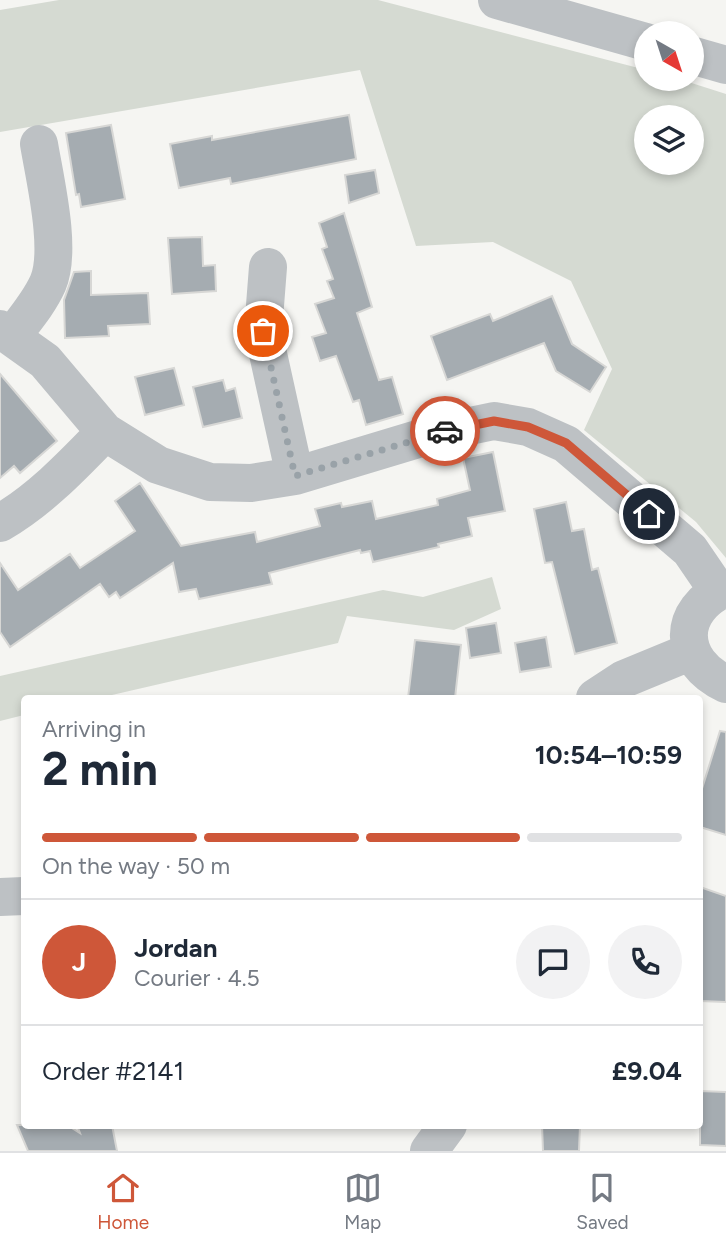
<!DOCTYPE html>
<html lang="en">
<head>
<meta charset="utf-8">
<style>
  :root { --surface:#fff; --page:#f2f2f3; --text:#1f2937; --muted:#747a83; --line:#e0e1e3; --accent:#ce5739 }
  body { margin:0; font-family:Figtree,sans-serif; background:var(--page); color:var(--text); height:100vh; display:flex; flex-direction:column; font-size:26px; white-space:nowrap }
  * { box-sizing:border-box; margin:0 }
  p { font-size:23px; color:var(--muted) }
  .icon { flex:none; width:38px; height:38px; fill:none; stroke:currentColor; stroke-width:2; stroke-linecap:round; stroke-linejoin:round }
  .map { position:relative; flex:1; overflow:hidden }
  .panel { position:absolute; left:21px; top:695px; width:682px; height:434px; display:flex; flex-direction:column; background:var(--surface); border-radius:7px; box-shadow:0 4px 10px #0003 }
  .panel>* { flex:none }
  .needle { width:46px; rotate:141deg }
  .fabs { position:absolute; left:634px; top:21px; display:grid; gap:14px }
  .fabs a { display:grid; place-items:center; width:70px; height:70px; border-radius:50%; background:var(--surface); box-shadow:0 4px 10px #0003; font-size:35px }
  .pin { position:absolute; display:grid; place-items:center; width:60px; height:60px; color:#fff; margin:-30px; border:4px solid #fff; border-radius:50%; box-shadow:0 2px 7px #0007 }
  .courier { position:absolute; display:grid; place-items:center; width:70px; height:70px; margin:-35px; border:5px solid #ce5739; border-radius:50%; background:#fff; color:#222; box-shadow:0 2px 9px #0007 }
  .headline em { font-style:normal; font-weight:700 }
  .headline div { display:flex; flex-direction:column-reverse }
  .headline { display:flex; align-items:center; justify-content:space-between; height:119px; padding:0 21px }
  h1 { font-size:46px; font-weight:700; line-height:52px }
  .bar { display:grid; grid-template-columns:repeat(4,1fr); gap:10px 7px; align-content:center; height:84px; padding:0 21px }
  .bar i { height:9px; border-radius:5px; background:var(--line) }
  .bar .selected { background:var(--accent) }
  .bar p { grid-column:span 4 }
  .line { display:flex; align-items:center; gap:18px; padding:0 21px; border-top:2px solid var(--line) }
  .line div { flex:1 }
  .round { display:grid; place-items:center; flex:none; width:74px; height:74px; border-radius:37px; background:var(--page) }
  .tabs { display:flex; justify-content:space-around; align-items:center; height:98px; border-top:2px solid var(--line); background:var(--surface); font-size:19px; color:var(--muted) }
  .tabs a { display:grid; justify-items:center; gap:4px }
  .tabs .selected { color:var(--accent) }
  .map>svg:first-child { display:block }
</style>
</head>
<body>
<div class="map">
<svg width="726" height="1151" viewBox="0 0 726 1151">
  <rect width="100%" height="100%" fill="#f5f5f2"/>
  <!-- green -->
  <path fill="#d5dad2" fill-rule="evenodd" d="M59,0h319l268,70v9h33l47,15v464l-30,-36 -112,-92 28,-61 -41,-88 -78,-39 -77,4 -56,-176 -360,62v-122zM646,117h45v46h-45z
    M492,577l9,32 -47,21 -107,-14 -9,27 -239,55h-75v17l-24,6v-45l383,-86 40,7z"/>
  <!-- building -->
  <path fill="#a5acb1" stroke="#d7d7d5" stroke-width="2" d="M349,115l7,44 -125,25 -1,-6 -51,10 -9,-44 42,-8v4z
    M111,125l14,74 -44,8 -2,-13 -3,1 -10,-62z
    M375,170l4,23 -30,10 -4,-28z
    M344,213l28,94 -15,6 22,67 13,-3 11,37 -37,11 -7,-25 -6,2 -17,-46 -16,5 -8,-24 14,-4 -11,-29 19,-6 -7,-17 6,-2 -11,-30 5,-2 -8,-24z
    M202,237l1,29 12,-1 1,26 -44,3 -4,-56z
    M91,271v24l57,-2 2,31 -42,2 1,10 -44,2 -1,-38 10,-28z
    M552,296l20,48 34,23 -16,25 -34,-21 -12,-28 -97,37 -16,-44 59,-22 3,7z
    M174,368l10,37 -39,10 -10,-38z
    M0,374l57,67 -37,32 -6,-7 -14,12z
    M223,380l3,11 9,-3 7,30 -39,9 -10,-40z
    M493,452l12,59 -37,7 4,18 -34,8 1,3 -66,15 -3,-11 -9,2 -1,-3 -91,23 3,11 -73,15 -3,-10 -17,3 -6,-29 -53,35 -4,-6 -7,5 -9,-13 -90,63 -10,-15v-69l18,27 52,-36 10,14 55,-37 -20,-30 25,-18 41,63 74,-14 2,10 63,-16 -5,-17 26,-6 1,4 30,-6 4,18 62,-14 -1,-6 33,-9 -7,-32z
    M566,502l6,29 12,-2 8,41 6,-2 19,75 -42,11 -23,-92 -7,1 -11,-54z
    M496,623l5,30 -31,5 -4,-30z
    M546,637l5,30 -31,5 -5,-29z
    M415,640l46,5 -6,53h-47z
    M720,731l6,1v103l-26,-8v-32z
    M700,887l26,9v106l-26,-1z
    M700,1091l26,1v54l-26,-1z
    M17,1125h50l13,8 -3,-8h35l5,26h-89z
    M542,1125h38l-1,26h-36z"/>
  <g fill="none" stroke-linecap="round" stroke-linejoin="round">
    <!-- minor -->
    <path stroke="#bdc1c4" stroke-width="38" d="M497,0l149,42
      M691,55l35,10
      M268,267l-5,64 32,145
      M0,329l45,32 60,71 53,33 52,17 41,1 44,-7 146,-44 53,-11 34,6 38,17 124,106 28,41
      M12,336c13,-17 27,-33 36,-53 14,-33 -3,-103 -9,-139
      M0,523c40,-23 73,-58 105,-91
      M726,588c-50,22 -49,73 0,96
      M595,698l29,-19 68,-28
      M0,897l24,-1
      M429,1151l19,-26"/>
  </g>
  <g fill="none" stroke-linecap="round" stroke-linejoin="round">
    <!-- done -->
    <path stroke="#99a2a8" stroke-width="7" stroke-dasharray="0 12.6" d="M263,331l32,145 150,-45"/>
    <!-- route -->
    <path stroke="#ce5739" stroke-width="9" d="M445,431l49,-10 34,6 38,16 83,71"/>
  </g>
</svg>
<div class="fabs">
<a><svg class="needle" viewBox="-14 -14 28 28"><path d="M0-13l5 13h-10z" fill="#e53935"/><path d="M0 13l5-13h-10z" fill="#747a83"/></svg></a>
<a><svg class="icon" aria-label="layers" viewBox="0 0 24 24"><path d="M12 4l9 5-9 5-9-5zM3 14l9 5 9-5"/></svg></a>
</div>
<div class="pin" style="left:263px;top:331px;background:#ea580c"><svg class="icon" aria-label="bag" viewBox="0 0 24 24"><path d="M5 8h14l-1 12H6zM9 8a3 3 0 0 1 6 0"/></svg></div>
<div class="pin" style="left:649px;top:514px;background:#1f2937"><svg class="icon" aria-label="home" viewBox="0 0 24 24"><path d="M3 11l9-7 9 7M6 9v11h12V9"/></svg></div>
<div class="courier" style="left:445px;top:431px"><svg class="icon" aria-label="car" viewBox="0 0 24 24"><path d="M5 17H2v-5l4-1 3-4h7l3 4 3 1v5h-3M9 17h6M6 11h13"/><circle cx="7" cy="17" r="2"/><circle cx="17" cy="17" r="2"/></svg></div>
<section class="panel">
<div class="headline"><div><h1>2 min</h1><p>Arriving in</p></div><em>10:54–10:59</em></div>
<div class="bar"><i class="selected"></i><i class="selected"></i><i class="selected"></i><i></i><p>On the way · 50 m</p></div>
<div class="line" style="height:126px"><b class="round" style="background:var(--accent);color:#fff">J</b><div><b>Jordan</b><p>Courier · 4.5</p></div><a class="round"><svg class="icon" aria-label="chat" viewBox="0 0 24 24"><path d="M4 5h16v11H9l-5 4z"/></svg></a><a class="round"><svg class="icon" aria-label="phone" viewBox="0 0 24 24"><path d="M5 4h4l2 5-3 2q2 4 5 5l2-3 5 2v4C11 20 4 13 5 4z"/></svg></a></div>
<div class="line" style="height:91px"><div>Order #2141</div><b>£9.04</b></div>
</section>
</div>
<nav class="tabs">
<a class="selected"><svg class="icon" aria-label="home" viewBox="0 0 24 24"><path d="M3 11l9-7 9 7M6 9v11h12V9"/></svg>Home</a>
<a><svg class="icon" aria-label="map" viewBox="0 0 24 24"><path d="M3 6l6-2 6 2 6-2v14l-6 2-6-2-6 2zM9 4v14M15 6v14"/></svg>Map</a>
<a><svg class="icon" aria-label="saved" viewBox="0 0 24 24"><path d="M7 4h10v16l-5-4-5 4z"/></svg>Saved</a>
</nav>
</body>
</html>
